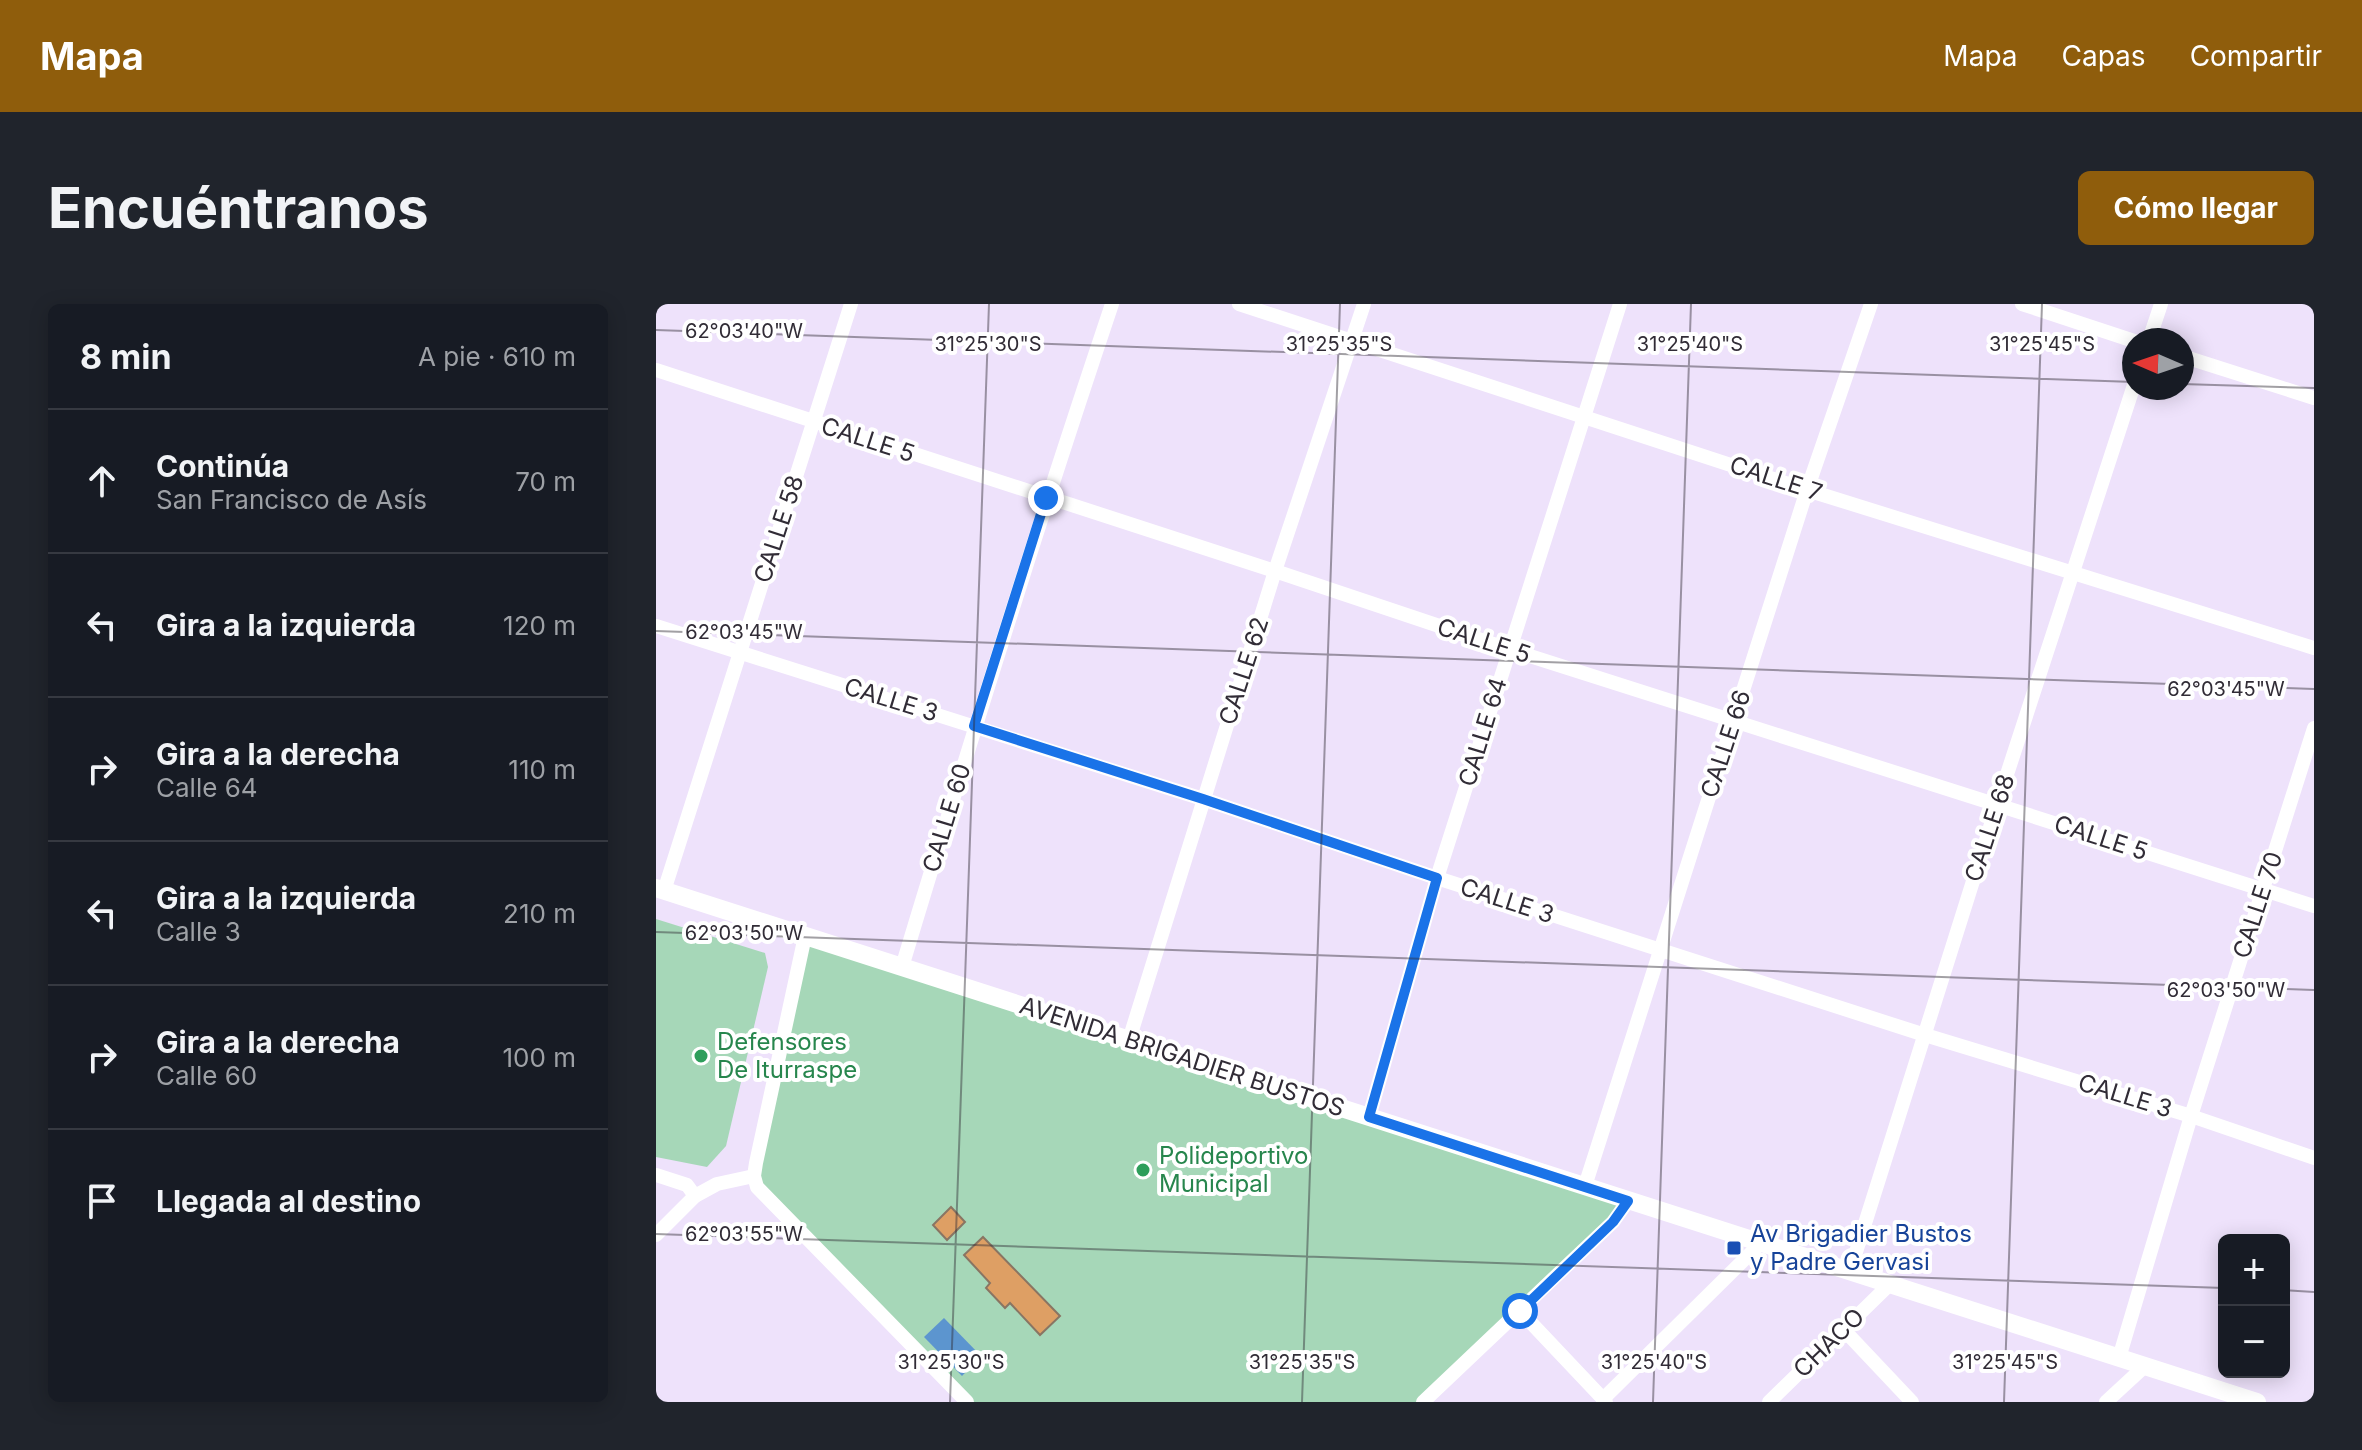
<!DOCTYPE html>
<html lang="es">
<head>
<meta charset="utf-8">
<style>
  :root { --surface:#171b24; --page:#20242c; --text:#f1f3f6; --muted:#9ea1a6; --line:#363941; --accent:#8f5d0c }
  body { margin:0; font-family:Inter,sans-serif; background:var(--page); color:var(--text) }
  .controls { position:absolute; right:24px; bottom:24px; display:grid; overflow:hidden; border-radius:12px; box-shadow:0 4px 20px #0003 }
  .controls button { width:72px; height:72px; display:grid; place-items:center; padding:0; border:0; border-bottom:2px solid var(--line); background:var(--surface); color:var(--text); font:40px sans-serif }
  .compass { position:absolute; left:1466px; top:24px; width:72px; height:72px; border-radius:50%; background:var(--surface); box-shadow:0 4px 20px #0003; rotate:272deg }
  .stop { position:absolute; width:24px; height:24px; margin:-18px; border:6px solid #1a73e8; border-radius:50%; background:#fff }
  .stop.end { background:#1a73e8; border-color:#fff; box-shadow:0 2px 8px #0008 }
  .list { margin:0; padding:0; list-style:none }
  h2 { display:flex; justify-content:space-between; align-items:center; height:104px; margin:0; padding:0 32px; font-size:34px }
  h2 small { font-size:26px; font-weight:400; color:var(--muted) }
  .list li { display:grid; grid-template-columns:52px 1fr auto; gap:24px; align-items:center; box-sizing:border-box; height:144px; padding:0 32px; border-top:2px solid var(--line) }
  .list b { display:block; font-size:30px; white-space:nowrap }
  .list p { margin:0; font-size:26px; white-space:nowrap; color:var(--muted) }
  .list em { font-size:26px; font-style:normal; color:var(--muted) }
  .icon { flex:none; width:44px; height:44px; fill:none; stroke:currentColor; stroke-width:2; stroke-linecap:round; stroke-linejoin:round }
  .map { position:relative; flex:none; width:1658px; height:1098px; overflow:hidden; border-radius:12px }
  header { display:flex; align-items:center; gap:48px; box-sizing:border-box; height:112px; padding:0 40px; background:var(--accent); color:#fff }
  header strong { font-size:38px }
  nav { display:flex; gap:44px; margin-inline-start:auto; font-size:28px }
  .intro { display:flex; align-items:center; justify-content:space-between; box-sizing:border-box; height:192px; padding:0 48px }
  h1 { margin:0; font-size:56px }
  .button { padding:20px 36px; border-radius:12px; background:var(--accent); color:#fff; font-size:28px; font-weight:700 }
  main { display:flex; gap:48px; padding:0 48px }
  aside { flex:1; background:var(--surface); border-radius:12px; box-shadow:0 4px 20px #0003 }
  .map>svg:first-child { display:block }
</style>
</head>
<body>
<header>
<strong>Mapa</strong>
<nav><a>Mapa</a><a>Capas</a><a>Compartir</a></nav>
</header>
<div class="intro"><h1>Encuéntranos</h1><a class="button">Cómo llegar</a></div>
<main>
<aside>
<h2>8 min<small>A pie · 610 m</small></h2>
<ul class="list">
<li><svg class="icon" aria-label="ahead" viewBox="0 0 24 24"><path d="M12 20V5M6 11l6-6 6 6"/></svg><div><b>Continúa</b><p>San Francisco de Asís</p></div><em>70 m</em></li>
<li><svg class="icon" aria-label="left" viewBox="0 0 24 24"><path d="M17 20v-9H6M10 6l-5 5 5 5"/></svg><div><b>Gira a la izquierda</b></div><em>120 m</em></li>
<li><svg class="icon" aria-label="right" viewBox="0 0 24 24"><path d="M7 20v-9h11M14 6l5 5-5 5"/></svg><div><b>Gira a la derecha</b><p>Calle 64</p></div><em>110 m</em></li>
<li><svg class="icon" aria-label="left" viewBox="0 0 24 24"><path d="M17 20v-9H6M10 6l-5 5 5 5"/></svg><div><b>Gira a la izquierda</b><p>Calle 3</p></div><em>210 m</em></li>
<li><svg class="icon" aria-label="right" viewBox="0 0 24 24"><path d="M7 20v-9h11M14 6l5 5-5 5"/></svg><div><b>Gira a la derecha</b><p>Calle 60</p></div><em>100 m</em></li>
<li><svg class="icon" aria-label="arrive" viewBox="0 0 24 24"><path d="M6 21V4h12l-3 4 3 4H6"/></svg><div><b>Llegada al destino</b></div></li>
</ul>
</aside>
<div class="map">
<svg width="1658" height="1098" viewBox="0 0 1658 1098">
  <rect width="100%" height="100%" fill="#eee2fb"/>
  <g fill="#a6d7b8">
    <polygon points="0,615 109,649 112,663 70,842 51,863 0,853"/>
    <polygon points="149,632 972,897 763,1098 311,1098 101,883"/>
  </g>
  <polygon fill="#5c95cf" points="288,1014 325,1052 306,1072 268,1033"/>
  <g fill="#de9f64" stroke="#897563" stroke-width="2">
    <polygon points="295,903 309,918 291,936 277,921"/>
    <polygon points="327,933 404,1012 384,1031 354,999 349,1004 330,984 334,979 308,951"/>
  </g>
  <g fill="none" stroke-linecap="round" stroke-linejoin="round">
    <g stroke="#fff" stroke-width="14">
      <polyline points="583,0 1151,186 1658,344"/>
      <polyline points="1366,0 1478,37"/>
      <polyline points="1493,36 1505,0"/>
      <polyline points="1526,52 1658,94"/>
      <polyline points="0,66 619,267 852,345 1658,602"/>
      <polyline points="0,322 547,495 781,574 1269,731 1535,812 1658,854"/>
      <polyline points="8,587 195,0"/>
      <polyline points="149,632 100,859 98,872 101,883 311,1098"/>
      <path d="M246,663C313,441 382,220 456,0"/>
      <polyline points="473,736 619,267 708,0"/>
      <polyline points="713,813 781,574 964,0"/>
      <polyline points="0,871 31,881 39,892"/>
      <polyline points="929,882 1151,186 1215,0"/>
      <polyline points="0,931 39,892 61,880 98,872"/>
      <polyline points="1194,967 1341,501 1478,81"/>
      <polyline points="864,1007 950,1098"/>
      <polyline points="1187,1025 1256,1098"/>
      <polyline points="1463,1054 1535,812 1658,424"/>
      <polyline points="947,1095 1105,939"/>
      <polyline points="767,1098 957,918 972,897"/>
      <polyline points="1113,1098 1234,980"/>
      <polyline points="1450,1098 1489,1062"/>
    </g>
    <polyline stroke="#fff" stroke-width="18" points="0,584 1601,1098"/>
  </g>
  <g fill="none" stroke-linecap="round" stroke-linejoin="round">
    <polyline stroke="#1a73e8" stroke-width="10" points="390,194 318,422 547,495 781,574 713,813 972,897 957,918 864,1007"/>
  </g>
  <path fill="none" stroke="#312c36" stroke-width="2" stroke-opacity="0.45" d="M0,26L1478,78M1526,80L1658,84M0,327L1658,385M0,628L1658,686M0,930L1568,984M1628,986L1658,988M294,1098L333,0M646,1098L684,0M997,1098L1035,0M1348,1098L1386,0"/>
  <g fill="#2e9e5b" stroke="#fff" stroke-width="3">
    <circle cx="45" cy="752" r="8"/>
    <circle cx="487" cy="866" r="8"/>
  </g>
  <rect fill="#1a4fb4" stroke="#fff" stroke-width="3" x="1070" y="936" width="16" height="16" rx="4"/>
  <g text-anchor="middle" stroke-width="8" stroke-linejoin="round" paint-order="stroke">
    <g font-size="24" fill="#312c36" stroke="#fff">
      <text transform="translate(212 136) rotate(18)" y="8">CALLE 5</text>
      <text transform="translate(1120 175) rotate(18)" y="8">CALLE 7</text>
      <text transform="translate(123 225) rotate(-72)" y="8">CALLE 58</text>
      <text transform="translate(828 337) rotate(18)" y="8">CALLE 5</text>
      <text transform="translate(588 367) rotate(-72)" y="8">CALLE 62</text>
      <text transform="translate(235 396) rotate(17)" y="8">CALLE 3</text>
      <text transform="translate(827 428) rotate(-73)" y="8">CALLE 64</text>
      <text transform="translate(1070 440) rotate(-72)" y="8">CALLE 66</text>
      <text transform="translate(291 514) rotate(-73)" y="8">CALLE 60</text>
      <text transform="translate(1334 524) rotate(-72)" y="8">CALLE 68</text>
      <text transform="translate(1445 534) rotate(18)" y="8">CALLE 5</text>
      <text transform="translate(851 597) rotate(18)" y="8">CALLE 3</text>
      <text transform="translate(1602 601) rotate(-72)" y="8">CALLE 70</text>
      <text transform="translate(526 753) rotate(18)" y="8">AVENIDA BRIGADIER BUSTOS</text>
      <text transform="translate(1469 792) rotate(17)" y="8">CALLE 3</text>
      <text transform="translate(1173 1039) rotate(-44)" y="8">CHACO</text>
    </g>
    <g font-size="24" fill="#27864d" stroke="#fff" text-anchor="start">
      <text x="61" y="746">Defensores<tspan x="61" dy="28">De Iturraspe</tspan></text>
      <text x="503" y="860">Polideportivo<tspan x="503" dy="28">Municipal</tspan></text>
    </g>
    <g font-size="24" fill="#164399" stroke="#fff" text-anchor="start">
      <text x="1094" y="938">Av Brigadier Bustos<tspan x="1094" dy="28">y Padre Gervasi</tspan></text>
    </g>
  </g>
  <g font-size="20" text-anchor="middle" fill="#312c36" stroke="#fff" stroke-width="8" stroke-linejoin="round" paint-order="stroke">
    <text x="88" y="34">62°03'40"W</text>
    <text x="332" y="47">31°25'30"S</text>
    <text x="683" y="47">31°25'35"S</text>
    <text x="1034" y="47">31°25'40"S</text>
    <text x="1386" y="47">31°25'45"S</text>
    <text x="88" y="335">62°03'45"W</text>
    <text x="1570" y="392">62°03'45"W</text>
    <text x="88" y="636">62°03'50"W</text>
    <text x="1570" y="693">62°03'50"W</text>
    <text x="88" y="937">62°03'55"W</text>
    <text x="295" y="1065">31°25'30"S</text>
    <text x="646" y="1065">31°25'35"S</text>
    <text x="998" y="1065">31°25'40"S</text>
    <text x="1349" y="1065">31°25'45"S</text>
  </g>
</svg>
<div class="controls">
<button>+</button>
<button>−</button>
</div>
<svg class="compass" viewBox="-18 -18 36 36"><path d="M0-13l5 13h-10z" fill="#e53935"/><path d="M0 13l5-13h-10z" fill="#9ea1a6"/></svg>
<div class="stop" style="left:864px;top:1007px"></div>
<div class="stop end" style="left:390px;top:194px"></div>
</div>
</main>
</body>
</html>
